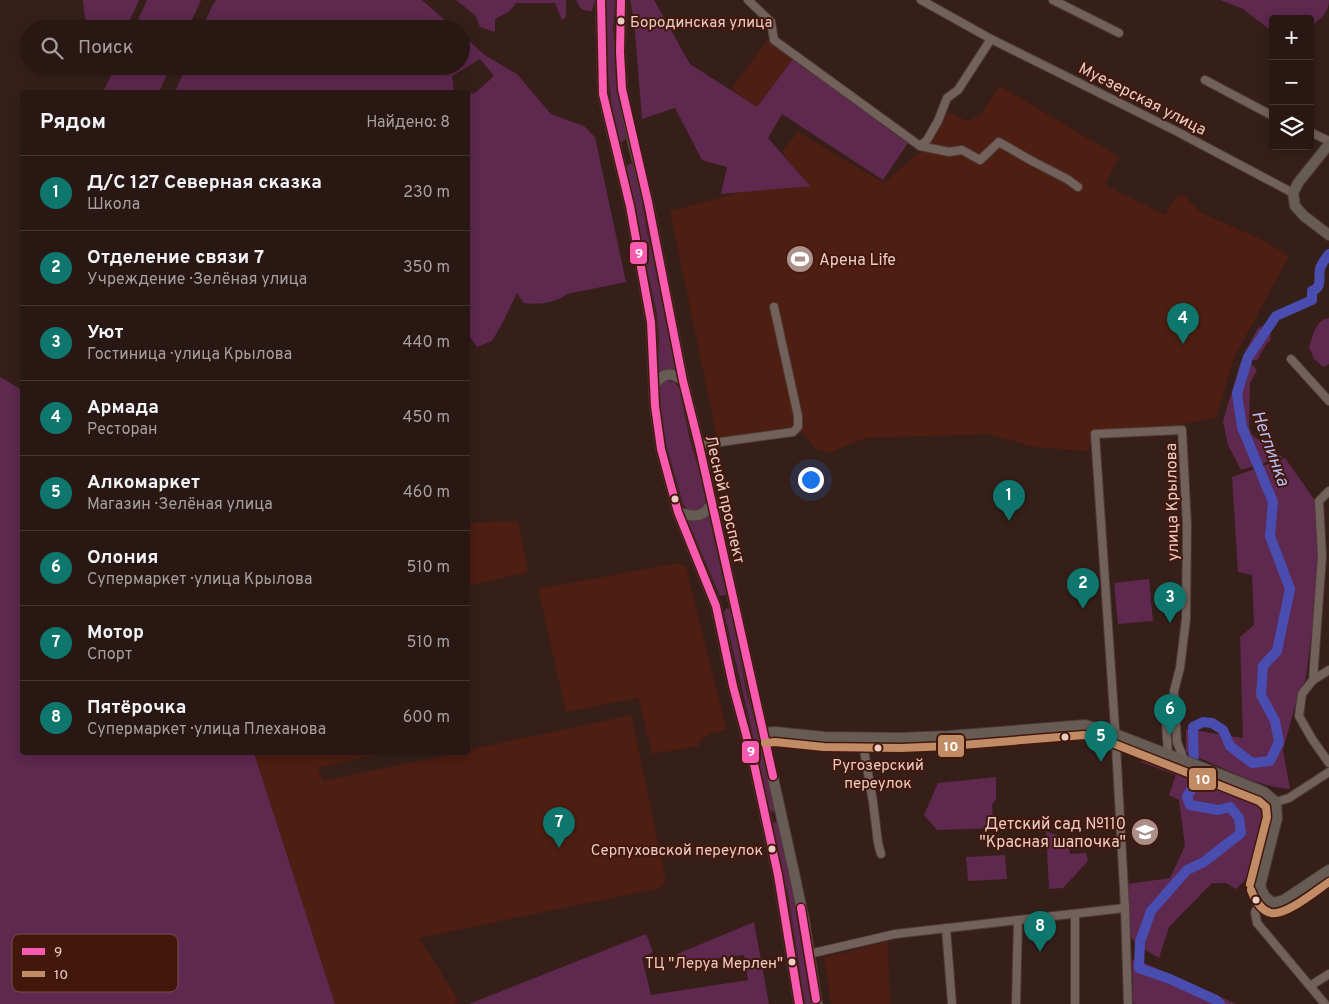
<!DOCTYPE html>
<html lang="ru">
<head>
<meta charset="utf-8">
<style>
  :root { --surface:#281713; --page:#342421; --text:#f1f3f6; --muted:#a59fa0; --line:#443633; --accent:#0f766e }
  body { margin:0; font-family:Overpass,sans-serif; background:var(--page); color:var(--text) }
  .controls { position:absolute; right:15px; top:15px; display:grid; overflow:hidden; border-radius:5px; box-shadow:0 2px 12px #0003 }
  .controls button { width:45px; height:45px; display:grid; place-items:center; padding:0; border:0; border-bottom:1px solid var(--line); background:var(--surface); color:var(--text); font:25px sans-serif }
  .you { position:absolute; left:810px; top:479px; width:18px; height:18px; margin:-12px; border:4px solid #fff; border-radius:50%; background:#1a73e8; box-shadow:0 0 0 8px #1a73e833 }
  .badge { display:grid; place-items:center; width:32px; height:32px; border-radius:50%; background:var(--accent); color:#fff; font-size:16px; font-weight:700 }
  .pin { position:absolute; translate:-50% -41px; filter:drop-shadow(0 1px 2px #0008) }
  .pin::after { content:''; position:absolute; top:26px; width:18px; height:15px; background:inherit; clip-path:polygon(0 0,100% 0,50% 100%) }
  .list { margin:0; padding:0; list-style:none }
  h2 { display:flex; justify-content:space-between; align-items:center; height:65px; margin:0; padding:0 20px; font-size:21px }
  h2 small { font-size:16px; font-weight:400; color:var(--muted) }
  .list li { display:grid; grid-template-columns:32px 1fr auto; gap:15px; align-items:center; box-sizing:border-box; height:75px; padding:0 20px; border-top:1px solid var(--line) }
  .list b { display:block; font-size:19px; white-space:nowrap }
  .list p { margin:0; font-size:16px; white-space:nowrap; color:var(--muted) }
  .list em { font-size:16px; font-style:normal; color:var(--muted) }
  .icon { flex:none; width:28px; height:28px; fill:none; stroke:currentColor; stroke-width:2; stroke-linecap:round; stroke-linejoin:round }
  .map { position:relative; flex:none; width:1329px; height:1004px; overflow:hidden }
  .search { position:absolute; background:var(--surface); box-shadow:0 2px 12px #0003; left:20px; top:20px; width:450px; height:55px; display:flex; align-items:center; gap:12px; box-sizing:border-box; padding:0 18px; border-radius:28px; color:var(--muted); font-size:19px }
  .panel { position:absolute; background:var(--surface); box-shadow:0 2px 12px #0003; left:20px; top:90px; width:450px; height:665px; border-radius:5px }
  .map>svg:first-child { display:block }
</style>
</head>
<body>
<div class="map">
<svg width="1329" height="1004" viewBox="0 0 1329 1004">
  <rect width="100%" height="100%" fill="#361f19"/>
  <g fill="#4d1e11">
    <polygon points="769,38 793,59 757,107 731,89"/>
    <polygon points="1000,86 1119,157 1105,185 1165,215 1175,198 1184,195 1201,213 1263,240 1289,256 1235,356 1216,417 1176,426 1092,430 1089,451 1033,447 989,434 865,438 829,453 816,449 796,426 717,438 670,211 746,191 803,182 782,151 798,132 884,183 931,142 949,112 967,121 981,115"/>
    <polygon points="518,521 528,572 468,586 468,523"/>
    <polygon points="672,564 679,564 686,567 727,730 710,734 700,739 699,746 652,754 638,698 566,712 538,589"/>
    <polygon points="631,715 666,880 660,888 419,938 459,1001 454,1004 335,1004 254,753 385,753 318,768 323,781 457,753 468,752 468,750"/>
    <polygon points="888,941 890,1004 831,1004 824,958"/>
  </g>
  <g fill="#5e284f">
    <polygon points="83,0 139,0 130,20 123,29 104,29 85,19"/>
    <polygon points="147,0 201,0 188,29 134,29"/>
    <polygon points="217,0 422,0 455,29 202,29 213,4"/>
    <polygon points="456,0 566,0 566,17 562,20 555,3 516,3 510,11 495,19 495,32 480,27 476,16"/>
    <path d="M576,0H595L592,11C582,11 580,9 576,0Z"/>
    <path d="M607,0H615L613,28L616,83L626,139L622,142L618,139C608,91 605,49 607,0Z"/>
    <polygon points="630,0 654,0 690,64 757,107 793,59 908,143 883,180 782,114 768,138 810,186 721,194 727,167 702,160 675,108 642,119 634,20"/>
    <path d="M1220,0H1329C1329,14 1320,19 1310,27V19H1273V32L1243,9Z"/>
    <path d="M461,34L486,56L517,74L551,114L584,126L595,137L626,282L567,294C555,303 539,305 524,303L517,293L503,322L492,341L477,347L468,334V94L475,93L494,76L480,59L452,76L454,92H175L186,66H461Z"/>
    <polygon points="116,66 171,66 159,92 103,92"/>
    <polygon points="632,163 642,200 646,227 677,370 665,370 658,373 659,338 657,314 625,168 629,164"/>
    <path d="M1329,318V364L1323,367L1314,359L1309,347C1313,336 1315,320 1329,318Z"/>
    <polygon points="1262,326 1270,332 1271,339 1267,343 1257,360 1253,360 1245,352 1258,328"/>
    <polygon points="1241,361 1251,363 1257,370 1250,383 1249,426 1252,435 1283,457 1241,470 1228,445 1223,421"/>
    <polygon points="0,377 22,390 22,752 254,753 335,1004 0,1004"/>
    <path d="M666,381L674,382L679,388L689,436L706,496C706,505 700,515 689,510C686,509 685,506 683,504L666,444L657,393L659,387Z"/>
    <path d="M1285,458L1316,502L1319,571L1306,678L1295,706L1283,750L1290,789C1257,787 1217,765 1186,752V729L1243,738L1240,637L1254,625L1252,575L1238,572L1232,477Z"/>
    <polygon points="709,516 726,595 720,596 687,519 696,522"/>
    <polygon points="1149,579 1153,621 1118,624 1114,583"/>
    <polygon points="726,608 731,610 746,690 763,752 775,808 773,813 768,808 757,753 724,612"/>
    <polygon points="1145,750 1187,769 1261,797 1270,805 1267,836 1258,868 1236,889 1226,883 1212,883 1169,927 1159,958 1141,947 1130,937 1128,884 1170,878 1185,846 1179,800 1169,795 1176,775 1141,762"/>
    <polygon points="996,777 996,799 992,805 994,828 937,830 924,815 938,783"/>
    <polygon points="770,821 774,823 777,821 800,927 811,1004 805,1004 788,894"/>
    <polygon points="1046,831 1068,840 1070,854 1086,853 1088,861 1063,888 1049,889"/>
    <polygon points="1005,855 1007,879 968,881 966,857"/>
    <polygon points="754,922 769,1004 469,1004 646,934 653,952 642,958 651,995 748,980 744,955 679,964 677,954"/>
    <polygon points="1136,959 1236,1004 1135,1004 1133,1002 1132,961"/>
  </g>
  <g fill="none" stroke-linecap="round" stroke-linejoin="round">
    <path stroke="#4a4db0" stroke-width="10" d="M1220,1004L1216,1000L1170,979L1139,968L1140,942L1151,911L1187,870L1204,862L1241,833L1239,818L1230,807L1218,810L1190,805L1187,797L1193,786L1194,775L1193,727L1203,722L1212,723L1223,730L1230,746L1252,763L1270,761L1279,742L1275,721L1261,695L1263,666L1277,651L1290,589L1270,536L1273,502L1242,427L1237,394L1248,357L1276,316L1312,300V291C1323,287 1318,278 1320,269C1321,264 1326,258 1329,254"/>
    <defs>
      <g id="minor">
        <polyline points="748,0 771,22 774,40 920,146 949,152 962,150 980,160 999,142 1032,161 1067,179 1078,187"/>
        <polyline points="921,0 991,39 1176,131 1293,193"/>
        <polyline points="1053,0 1119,33"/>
        <polyline points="1205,80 1273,116"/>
        <polyline points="1310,132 1329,141"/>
        <polyline points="920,146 927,140 938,121 947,98 958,90 991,39"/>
        <polyline points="1291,359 1329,401"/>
        <polyline points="699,445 793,432 798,427 798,416 774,307"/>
        <polyline points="1329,491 1319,501 1322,556 1313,680 1302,694 1299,716 1312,739 1329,763"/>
        <polyline points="1313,680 1329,670"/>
        <polyline points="862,738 873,802 878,843 881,854"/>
        <polyline points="1168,754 1166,722 1175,714"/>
        <polyline points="1276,802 1289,798 1329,772"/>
        <polyline points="1264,897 1255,912 1257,923 1325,1004"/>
        <polyline points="946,928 952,1004"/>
        <polyline points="809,954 895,934 1125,908"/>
        <polyline points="1310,986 1329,974"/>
        <polyline points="1016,1004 1018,920"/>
        <polyline points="1075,1004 1075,914"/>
        <polyline points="1128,1004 1125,908 1115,728 1095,434 1182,430 1187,525 1186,619 1180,668 1174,691 1177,742 1184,760"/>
      </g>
      <g id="major">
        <polyline points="601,0 603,94 630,206 651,322 655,406 661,449 678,512 716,606 733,686 754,764 778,875 799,1004"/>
        <polyline points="621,0 620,52 622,89 633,142 648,202 683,381 699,445 793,868 804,920 817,1004"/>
        <polyline points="1329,144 1298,183 1293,193 1295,206 1304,216 1329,235"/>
        <path d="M654,385C663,373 671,371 683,381"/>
        <path d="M678,512C693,517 703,519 712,503"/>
        <path d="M764,733L775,732L824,737L900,738L949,736L1085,725L1115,734L1219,774L1264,792L1276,802L1277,818L1260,886C1263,894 1265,898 1273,903L1284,900L1329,870"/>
      </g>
    </defs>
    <use href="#minor" stroke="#4e3a36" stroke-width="10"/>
    <use href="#major" stroke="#4e3a36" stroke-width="12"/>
    <use href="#minor" stroke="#72605a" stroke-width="8"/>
    <use href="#major" stroke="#675b55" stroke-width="10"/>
    <defs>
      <g id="bus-1">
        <polyline points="601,0 603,94 630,206 651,322 655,406 661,449 678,512 716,606 733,686 754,764 778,875 799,1004"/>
        <polyline points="621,0 620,52 622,89 648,202 683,381 699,445 773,776"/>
        <polyline points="801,908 816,999"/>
      </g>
      <g id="bus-2">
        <polyline points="765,743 775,742 824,747 900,748 950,746 1084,735 1112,743 1259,801 1266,807 1267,817 1250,884"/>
        <path d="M1251,890C1254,898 1260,910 1271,913C1286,916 1317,890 1329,882"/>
      </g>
    </defs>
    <use href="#bus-1" stroke="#43180c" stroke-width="11"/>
    <use href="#bus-2" stroke="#43180c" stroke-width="11"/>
    <use href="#bus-1" stroke="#f75aaf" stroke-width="8"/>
    <use href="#bus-2" stroke="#c18c65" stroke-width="8"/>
  </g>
  <defs>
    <symbol id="stadium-disc" viewBox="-11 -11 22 22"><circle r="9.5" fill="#ab8f88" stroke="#43180c"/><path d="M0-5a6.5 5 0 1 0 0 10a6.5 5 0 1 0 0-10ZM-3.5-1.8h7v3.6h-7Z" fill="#fff"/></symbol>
    <symbol id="school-disc" viewBox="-11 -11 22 22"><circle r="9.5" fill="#ab8f88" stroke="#43180c"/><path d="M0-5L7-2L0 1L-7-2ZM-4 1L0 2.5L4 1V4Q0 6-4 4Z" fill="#fff"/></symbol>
  </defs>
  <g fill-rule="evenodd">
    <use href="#stadium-disc" x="784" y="243" width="32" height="32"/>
    <use href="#school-disc" x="1129" y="816" width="32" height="32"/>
  </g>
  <g fill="#eaccc4" stroke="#43180c" stroke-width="2">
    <circle cx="621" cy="21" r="4.5"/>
    <circle cx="675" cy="499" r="4.5"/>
    <circle cx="1065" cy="737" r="4.5"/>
    <circle cx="878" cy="748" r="4.5"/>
    <circle cx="772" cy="849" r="4.5"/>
    <circle cx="1256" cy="900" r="4.5"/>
    <circle cx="792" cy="962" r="4.5"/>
  </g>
  <g text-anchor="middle" stroke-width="4" stroke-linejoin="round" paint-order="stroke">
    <g font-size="15" fill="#eaccc4" stroke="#43180c" text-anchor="end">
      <text x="630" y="27" text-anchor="start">Бородинская улица</text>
      <text x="878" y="770" text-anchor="middle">Ругозерский<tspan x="878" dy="18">переулок</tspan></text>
      <text x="763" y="855">Серпуховской переулок</text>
      <text x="783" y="968">ТЦ "Леруа Мерлен"</text>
    </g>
    <g font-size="16" fill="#eaccc4" stroke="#43180c">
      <text transform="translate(1143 98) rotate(27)" y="6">Муезерская улица</text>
      <text transform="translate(726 499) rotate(77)" y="6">Лесной проспект</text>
      <text transform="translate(1171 502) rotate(-91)" y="6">улица Крылова</text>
    </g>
    <g font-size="16" fill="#eaccc4" stroke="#43180c" text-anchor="start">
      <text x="819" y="265">Арена Life</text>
      <text x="1126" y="829" text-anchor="end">Детский сад №110<tspan x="1126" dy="18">"Красная шапочка"</tspan></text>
    </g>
    <g font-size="18" font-style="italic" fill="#b2bdf4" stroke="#43180c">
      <text transform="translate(1271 448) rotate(70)" y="6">Неглинка</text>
    </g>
  </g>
  <rect x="12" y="934" width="166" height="58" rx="8" fill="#43180c" stroke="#754e43" stroke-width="1"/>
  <rect x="22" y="948" width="23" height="7" fill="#f75aaf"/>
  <rect x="22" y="971" width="23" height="6" fill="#c18c65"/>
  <g font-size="14" fill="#eaccc4">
    <text x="54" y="956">9</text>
    <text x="54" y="979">10</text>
  </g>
  <g stroke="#43180c" stroke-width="2">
    <rect x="629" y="241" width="19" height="24" rx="5" fill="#f75aaf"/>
    <rect x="937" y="734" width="28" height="24" rx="5" fill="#c18c65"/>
    <rect x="741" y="740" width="19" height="24" rx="5" fill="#f75aaf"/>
    <rect x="1188" y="767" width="29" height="24" rx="5" fill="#c18c65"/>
  </g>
  <g font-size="14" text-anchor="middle" font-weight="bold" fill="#fff">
    <text x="639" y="258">9</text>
    <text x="951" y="751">10</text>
    <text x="751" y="756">9</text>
    <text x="1203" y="784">10</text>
  </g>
</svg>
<div class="controls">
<button>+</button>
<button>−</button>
<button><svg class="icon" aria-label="layers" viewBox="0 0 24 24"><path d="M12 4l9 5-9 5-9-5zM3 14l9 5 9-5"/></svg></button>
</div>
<div class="you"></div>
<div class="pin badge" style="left:1009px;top:521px">1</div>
<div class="pin badge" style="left:1083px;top:609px">2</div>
<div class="pin badge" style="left:1170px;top:623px">3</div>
<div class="pin badge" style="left:1183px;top:344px">4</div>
<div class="pin badge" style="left:1101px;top:762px">5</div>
<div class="pin badge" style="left:1170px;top:735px">6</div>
<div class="pin badge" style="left:559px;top:848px">7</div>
<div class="pin badge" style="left:1040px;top:952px">8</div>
<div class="search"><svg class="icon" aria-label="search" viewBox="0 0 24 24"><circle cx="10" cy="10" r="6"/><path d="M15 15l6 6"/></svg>Поиск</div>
<section class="panel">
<h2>Рядом<small>Найдено: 8</small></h2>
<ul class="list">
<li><span class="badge">1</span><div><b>Д/С 127 Северная сказка</b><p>Школа</p></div><em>230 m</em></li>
<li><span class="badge">2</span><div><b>Отделение связи 7</b><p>Учреждение · Зелёная улица</p></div><em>350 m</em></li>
<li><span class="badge">3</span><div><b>Уют</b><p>Гостиница · улица Крылова</p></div><em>440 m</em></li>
<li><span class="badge">4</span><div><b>Армада</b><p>Ресторан</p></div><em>450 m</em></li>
<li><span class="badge">5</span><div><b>Алкомаркет</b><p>Магазин · Зелёная улица</p></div><em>460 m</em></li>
<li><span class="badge">6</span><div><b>Олония</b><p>Супермаркет · улица Крылова</p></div><em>510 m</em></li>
<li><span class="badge">7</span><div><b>Мотор</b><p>Спорт</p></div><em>510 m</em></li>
<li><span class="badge">8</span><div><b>Пятёрочка</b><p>Супермаркет · улица Плеханова</p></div><em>600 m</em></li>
</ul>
</section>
</div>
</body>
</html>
